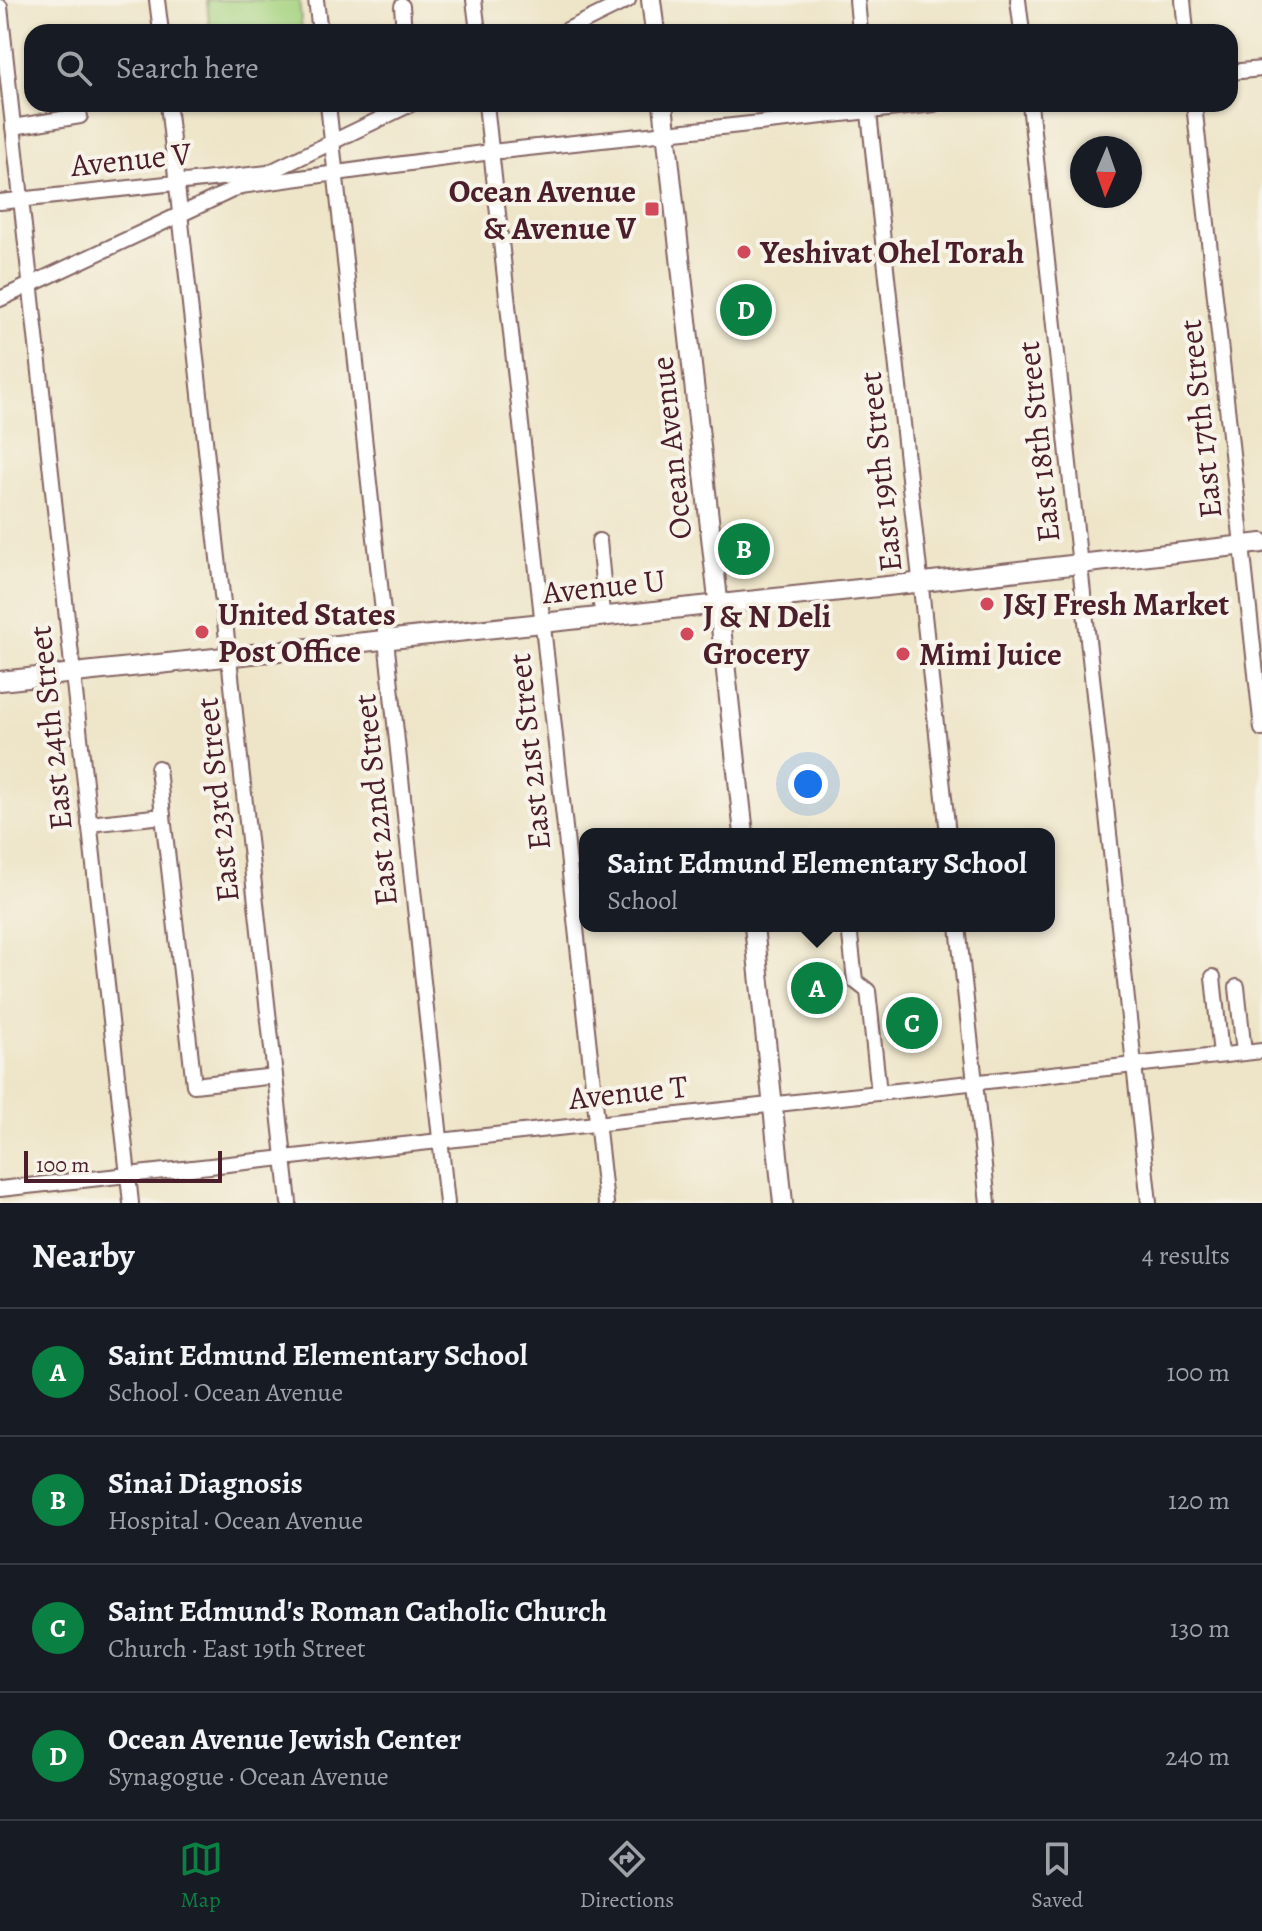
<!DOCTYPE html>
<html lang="en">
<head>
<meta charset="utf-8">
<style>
  :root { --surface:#171b24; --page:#20242c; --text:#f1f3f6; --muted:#9ea1a6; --line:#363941; --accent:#0b8043 }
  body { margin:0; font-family:Alegreya,serif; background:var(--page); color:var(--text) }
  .compass { position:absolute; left:1070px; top:136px; width:72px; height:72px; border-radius:50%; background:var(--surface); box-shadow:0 2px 6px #0004; rotate:182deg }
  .scale { position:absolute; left:24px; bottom:20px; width:198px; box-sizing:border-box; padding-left:8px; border:4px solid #4a1f2b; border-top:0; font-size:22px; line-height:28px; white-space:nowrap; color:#4a1f2b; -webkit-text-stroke:6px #f7f3e8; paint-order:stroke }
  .you { position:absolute; left:808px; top:784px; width:28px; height:28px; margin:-20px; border:6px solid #fff; border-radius:50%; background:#1a73e8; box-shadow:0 0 0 12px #1a73e833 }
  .badge { display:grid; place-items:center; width:52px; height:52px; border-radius:50%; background:var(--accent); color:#fff; font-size:26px; font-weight:700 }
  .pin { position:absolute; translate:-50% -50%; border:4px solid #fff; box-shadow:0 2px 8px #0006 }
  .popup { position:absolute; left:579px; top:828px; width:476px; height:104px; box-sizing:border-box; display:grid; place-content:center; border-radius:16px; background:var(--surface); filter:drop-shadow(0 2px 6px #0005); font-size:26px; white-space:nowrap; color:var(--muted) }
  .popup b { font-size:30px; color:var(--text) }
  .popup::after { content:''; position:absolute; left:50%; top:100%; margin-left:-16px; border:16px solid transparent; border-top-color:var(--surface) }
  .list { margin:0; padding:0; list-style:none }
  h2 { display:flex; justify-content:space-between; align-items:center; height:104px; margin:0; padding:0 32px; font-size:34px }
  h2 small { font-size:26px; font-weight:400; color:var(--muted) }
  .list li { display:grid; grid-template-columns:52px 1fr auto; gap:24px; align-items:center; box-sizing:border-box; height:128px; padding:0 32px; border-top:2px solid var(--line) }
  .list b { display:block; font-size:30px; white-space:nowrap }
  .list p { margin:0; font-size:26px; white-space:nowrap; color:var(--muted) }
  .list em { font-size:26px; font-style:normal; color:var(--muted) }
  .icon { flex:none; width:44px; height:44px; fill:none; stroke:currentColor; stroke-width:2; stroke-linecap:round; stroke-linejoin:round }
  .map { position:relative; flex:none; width:1262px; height:1203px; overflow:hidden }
  .search { position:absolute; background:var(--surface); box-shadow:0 2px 6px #0004; left:24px; right:24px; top:24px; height:88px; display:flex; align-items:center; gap:20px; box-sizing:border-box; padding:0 28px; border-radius:24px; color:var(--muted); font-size:30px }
  .sheet { height:616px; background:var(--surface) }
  nav { display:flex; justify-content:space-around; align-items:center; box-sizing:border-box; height:112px; border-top:2px solid var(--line); background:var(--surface); font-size:22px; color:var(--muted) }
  nav a { display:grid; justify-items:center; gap:4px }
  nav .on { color:var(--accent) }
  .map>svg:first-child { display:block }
</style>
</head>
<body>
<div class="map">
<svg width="1262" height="1203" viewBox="0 0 1262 1203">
  <rect width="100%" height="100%" fill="#f7f3e8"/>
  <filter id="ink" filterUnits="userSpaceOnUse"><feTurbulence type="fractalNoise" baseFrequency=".0125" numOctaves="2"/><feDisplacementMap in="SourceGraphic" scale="16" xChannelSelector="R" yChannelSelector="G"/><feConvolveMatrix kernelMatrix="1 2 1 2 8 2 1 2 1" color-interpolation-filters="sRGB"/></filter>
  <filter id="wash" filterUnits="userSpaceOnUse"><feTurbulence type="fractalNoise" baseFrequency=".006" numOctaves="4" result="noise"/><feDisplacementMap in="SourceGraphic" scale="32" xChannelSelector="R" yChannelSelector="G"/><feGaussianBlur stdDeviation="1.8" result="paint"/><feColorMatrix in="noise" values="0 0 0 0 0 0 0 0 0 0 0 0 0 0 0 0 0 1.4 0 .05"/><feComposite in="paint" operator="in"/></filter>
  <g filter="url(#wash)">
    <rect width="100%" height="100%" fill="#eee5c8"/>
    <polygon fill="#a6d380" stroke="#787956" stroke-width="2" points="207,0 299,0 302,32 210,32"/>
  </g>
  <g filter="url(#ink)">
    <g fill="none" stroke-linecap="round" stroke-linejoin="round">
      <defs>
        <g id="minor">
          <polyline points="157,0 161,32"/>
          <polyline points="316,0 320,32"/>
          <polyline points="474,0 478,32"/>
          <polyline points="857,0 860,32"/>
          <polyline points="1018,0 1022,32"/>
          <polyline points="1183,0 1186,32"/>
          <polyline points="402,6 404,32"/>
          <polyline points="0,7 131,1203"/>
          <polyline points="563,32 628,0"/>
          <polyline points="1230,72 1262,69"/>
          <polyline points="168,104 289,1203"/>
          <polyline points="328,104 447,1203"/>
          <polyline points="486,104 606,1203"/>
          <polyline points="868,104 948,834"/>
          <polyline points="1030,104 1149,1203"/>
          <polyline points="1194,104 1262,729"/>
          <polyline points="13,127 80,116"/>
          <polyline points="0,202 268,173 411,104"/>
          <polyline points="0,299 241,186 491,152 934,104"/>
          <polyline points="599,541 603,582 599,592 603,616"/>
          <polyline points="158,768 163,816"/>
          <polyline points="89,824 163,816 194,1085 275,1076"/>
          <polyline points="849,926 855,981 868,991 879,1093"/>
          <polyline points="958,926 988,1203"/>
          <polyline points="1213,977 1221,1055"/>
          <polyline points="1237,987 1244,1053"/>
          <polyline points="0,1189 1262,1051"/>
        </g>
        <g id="major">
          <polyline points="651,0 655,32"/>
          <polyline points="663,104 744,834"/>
          <polyline points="0,681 906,584 1262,543"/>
          <polyline points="754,926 783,1203"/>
        </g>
      </defs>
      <use href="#minor" stroke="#836462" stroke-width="18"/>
      <use href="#major" stroke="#836462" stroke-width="22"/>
      <use href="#minor" stroke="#fff" stroke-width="14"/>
      <use href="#major" stroke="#fff" stroke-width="18"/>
    </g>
  </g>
  <g fill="#d1495b" stroke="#f7f3e8" stroke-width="3">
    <rect x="644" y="201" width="16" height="16" rx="4"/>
    <circle cx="744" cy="252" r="8"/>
    <circle cx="987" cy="604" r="8"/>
    <circle cx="202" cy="632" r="8"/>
    <circle cx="687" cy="634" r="8"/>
    <circle cx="903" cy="654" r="8"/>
  </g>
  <g text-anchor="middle" stroke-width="8" stroke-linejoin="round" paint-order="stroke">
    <g font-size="32" fill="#4a1f2b" stroke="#f7f3e8">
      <text transform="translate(131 159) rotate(-6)" y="11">Avenue V</text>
      <text transform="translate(1200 419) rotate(-96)" y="11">East 17th Street</text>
      <text transform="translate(1038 442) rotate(-96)" y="11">East 18th Street</text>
      <text transform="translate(671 448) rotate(-96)" y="11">Ocean Avenue</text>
      <text transform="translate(880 472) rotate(-96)" y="11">East 19th Street</text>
      <text transform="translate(604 586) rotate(-6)" y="11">Avenue U</text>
      <text transform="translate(50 728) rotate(-96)" y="11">East 24th Street</text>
      <text transform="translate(529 752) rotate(-96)" y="11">East 21st Street</text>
      <text transform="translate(217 800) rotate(-96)" y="11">East 23rd Street</text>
      <text transform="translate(375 800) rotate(-96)" y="11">East 22nd Street</text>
      <text transform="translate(628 1092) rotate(-6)" y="11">Avenue T</text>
    </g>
    <g font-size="32" font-weight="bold" fill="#4a1f2b" stroke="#f7f3e8" text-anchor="start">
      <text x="636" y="202" text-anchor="end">Ocean Avenue<tspan x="636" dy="37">&amp; Avenue V</tspan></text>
      <text x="760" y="263">Yeshivat Ohel Torah</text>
      <text x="1003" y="615">J&amp;J Fresh Market</text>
      <text x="218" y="625">United States<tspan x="218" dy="37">Post Office</tspan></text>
      <text x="703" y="627">J &amp; N Deli<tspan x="703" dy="37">Grocery</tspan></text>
      <text x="919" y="665">Mimi Juice</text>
    </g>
  </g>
</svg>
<svg class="compass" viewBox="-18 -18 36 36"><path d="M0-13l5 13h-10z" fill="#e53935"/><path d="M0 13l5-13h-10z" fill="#9ea1a6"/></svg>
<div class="scale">100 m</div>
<div class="you"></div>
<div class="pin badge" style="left:817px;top:988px">A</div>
<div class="popup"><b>Saint Edmund Elementary School</b>School</div>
<div class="pin badge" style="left:744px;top:549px">B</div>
<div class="pin badge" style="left:912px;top:1023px">C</div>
<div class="pin badge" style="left:746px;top:310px">D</div>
<div class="search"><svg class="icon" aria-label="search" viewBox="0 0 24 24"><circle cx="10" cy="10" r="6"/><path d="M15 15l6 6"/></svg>Search here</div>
</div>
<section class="sheet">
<h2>Nearby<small>4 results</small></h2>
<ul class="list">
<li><span class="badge">A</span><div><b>Saint Edmund Elementary School</b><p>School · Ocean Avenue</p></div><em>100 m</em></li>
<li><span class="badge">B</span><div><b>Sinai Diagnosis</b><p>Hospital · Ocean Avenue</p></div><em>120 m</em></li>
<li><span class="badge">C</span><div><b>Saint Edmund's Roman Catholic Church</b><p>Church · East 19th Street</p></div><em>130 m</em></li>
<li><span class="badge">D</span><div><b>Ocean Avenue Jewish Center</b><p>Synagogue · Ocean Avenue</p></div><em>240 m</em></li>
</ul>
</section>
<nav>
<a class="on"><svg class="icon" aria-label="map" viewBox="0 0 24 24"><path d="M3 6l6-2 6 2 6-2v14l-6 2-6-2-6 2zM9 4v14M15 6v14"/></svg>Map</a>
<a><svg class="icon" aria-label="directions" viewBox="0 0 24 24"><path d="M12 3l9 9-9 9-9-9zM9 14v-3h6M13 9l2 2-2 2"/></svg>Directions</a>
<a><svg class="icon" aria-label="saved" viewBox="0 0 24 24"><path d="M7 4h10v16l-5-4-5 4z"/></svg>Saved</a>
</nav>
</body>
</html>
